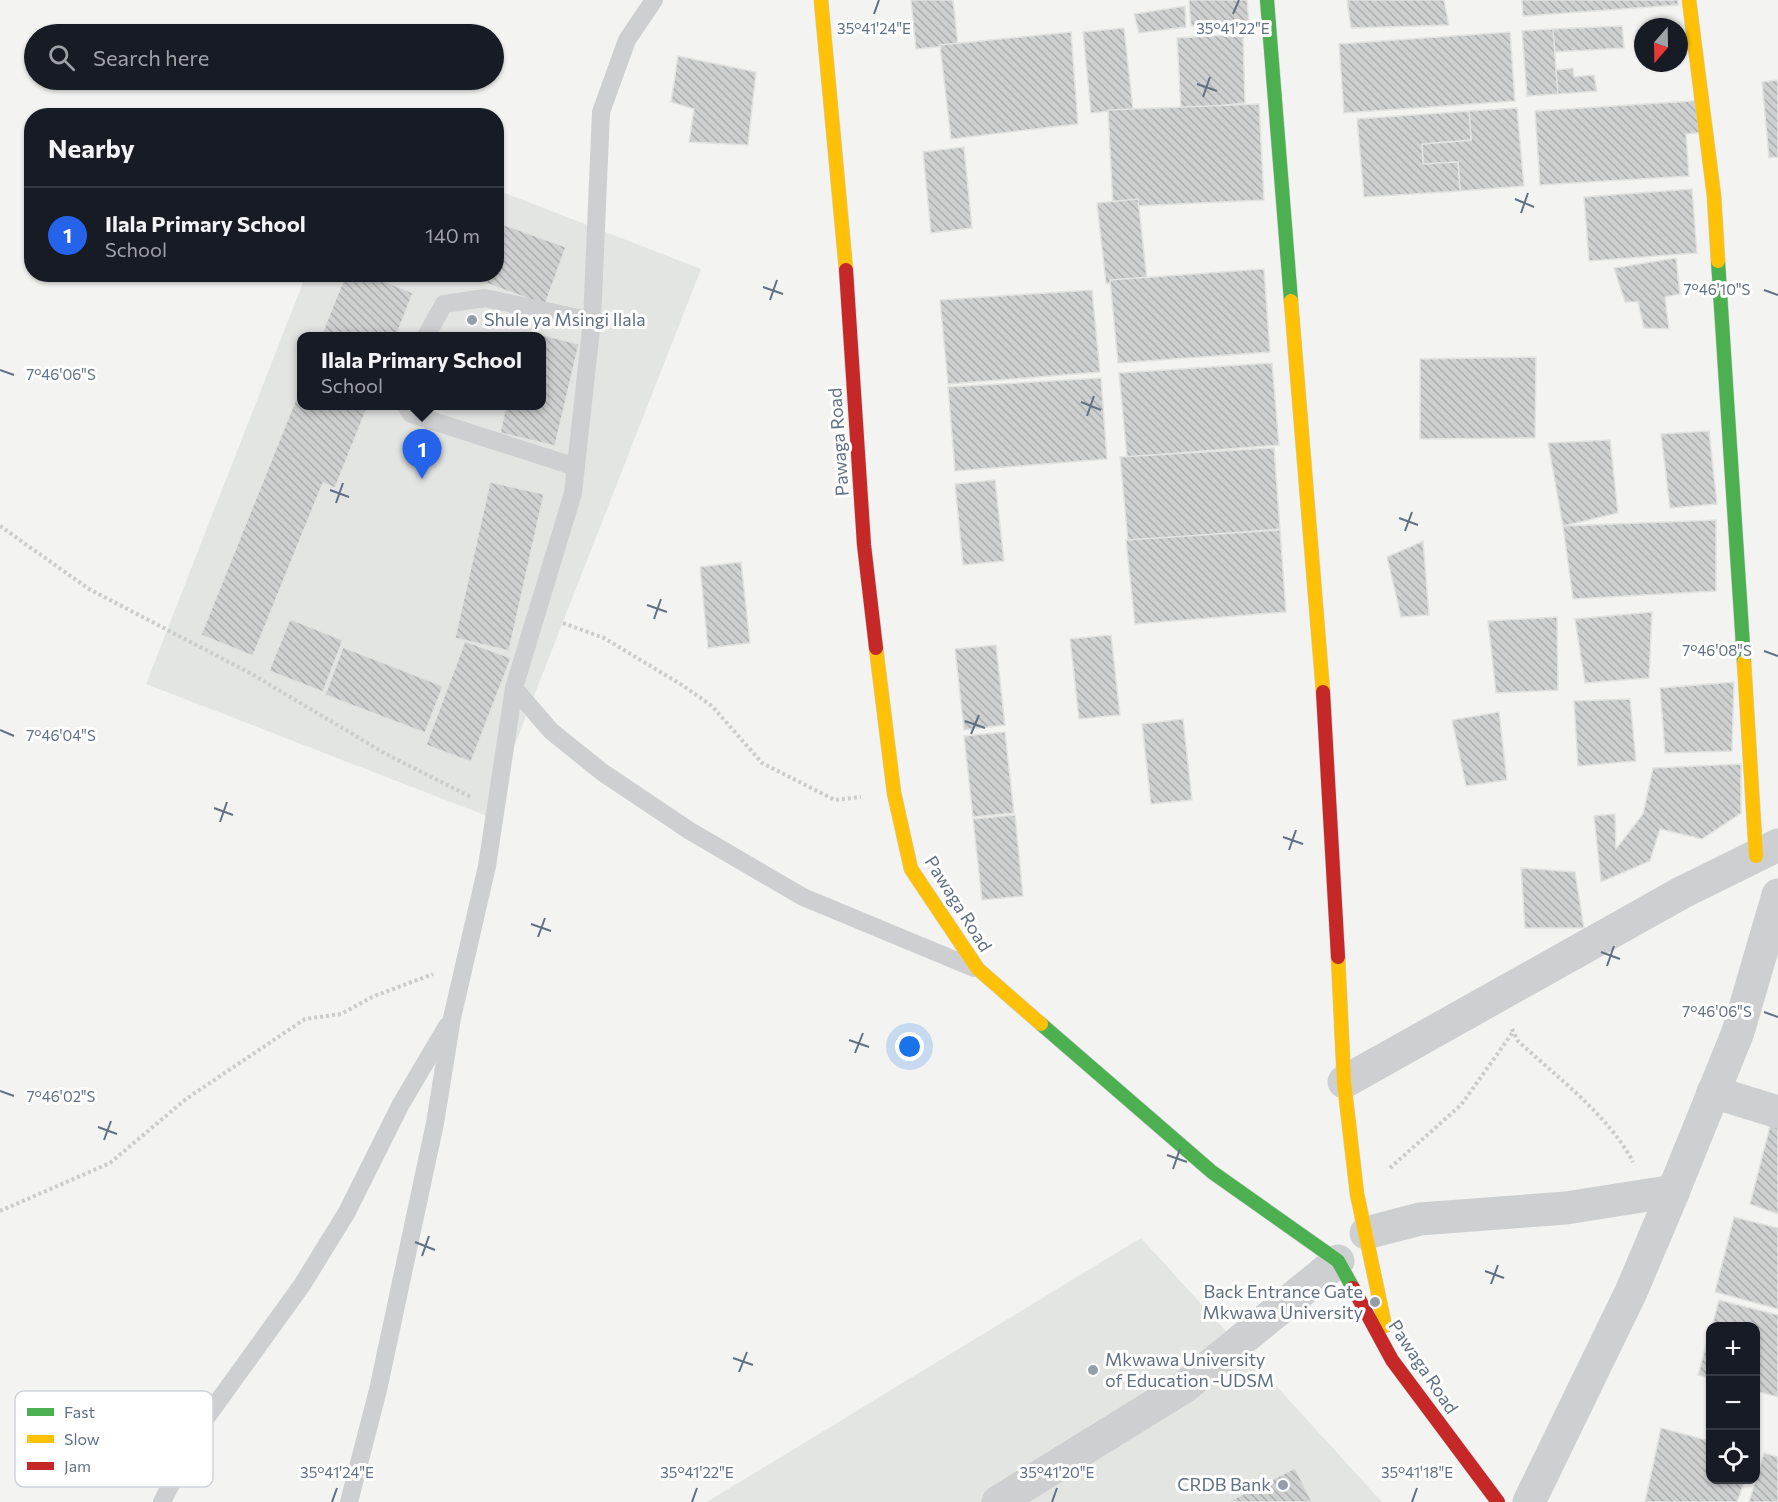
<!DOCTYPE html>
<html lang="en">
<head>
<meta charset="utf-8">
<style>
  :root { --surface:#171b24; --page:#20242c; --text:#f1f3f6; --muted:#9ea1a6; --line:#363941; --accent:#2563eb }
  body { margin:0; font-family:Commissioner,sans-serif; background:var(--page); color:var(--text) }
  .controls { position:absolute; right:18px; bottom:18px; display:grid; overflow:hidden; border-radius:12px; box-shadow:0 2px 4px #0004 }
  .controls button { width:54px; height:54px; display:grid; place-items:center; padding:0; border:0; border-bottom:2px solid var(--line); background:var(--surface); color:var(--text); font:30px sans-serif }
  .compass { position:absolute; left:1634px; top:18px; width:54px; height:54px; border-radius:50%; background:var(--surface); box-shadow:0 2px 4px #0004; rotate:200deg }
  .you { position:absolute; left:910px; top:1047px; width:21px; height:21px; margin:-15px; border:4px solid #fff; border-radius:50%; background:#1a73e8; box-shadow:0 0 0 9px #1a73e833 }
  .badge { display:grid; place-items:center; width:39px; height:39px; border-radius:50%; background:var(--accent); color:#fff; font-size:20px; font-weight:700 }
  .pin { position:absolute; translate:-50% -50px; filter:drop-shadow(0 2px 3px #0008) }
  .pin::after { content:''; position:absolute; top:32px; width:21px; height:18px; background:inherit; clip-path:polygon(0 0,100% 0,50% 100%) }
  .popup { position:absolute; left:297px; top:332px; width:249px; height:78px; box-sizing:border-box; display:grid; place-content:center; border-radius:12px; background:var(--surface); filter:drop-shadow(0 2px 4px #0005); font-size:20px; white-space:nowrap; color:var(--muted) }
  .popup b { font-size:22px; color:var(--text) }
  .popup::after { content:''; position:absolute; left:50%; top:100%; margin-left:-12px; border:12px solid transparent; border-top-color:var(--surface) }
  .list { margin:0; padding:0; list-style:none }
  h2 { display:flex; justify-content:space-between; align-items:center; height:78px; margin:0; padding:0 24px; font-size:26px }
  h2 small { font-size:20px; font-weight:400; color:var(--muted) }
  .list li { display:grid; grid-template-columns:39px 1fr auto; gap:18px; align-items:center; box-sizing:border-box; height:96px; padding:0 24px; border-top:2px solid var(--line) }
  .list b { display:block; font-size:22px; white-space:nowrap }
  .list p { margin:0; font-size:20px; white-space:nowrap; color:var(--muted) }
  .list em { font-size:20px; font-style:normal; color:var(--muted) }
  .icon { flex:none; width:33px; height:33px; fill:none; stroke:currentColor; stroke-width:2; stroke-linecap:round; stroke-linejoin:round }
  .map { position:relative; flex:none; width:1778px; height:1502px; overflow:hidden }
  .search { position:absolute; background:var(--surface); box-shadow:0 2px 4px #0004; left:24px; top:24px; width:480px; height:66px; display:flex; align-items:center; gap:15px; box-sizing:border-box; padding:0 21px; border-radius:33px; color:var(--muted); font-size:22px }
  .panel { position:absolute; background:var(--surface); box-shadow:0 2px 4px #0004; left:24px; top:108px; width:480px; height:174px; border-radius:24px }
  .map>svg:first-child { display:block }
</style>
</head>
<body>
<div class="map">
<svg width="1778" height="1502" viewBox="0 0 1778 1502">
  <defs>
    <pattern id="building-back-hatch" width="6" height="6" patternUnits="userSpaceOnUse" patternTransform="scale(1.5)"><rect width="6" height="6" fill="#ced0d0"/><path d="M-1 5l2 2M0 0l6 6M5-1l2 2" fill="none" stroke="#abadae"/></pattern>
  </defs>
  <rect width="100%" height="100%" fill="#f3f3f1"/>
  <g fill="#e3e5e3" fill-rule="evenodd">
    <path d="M497,190L701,269L487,816L146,684L306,275L496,274ZM302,336H542V406H302Z"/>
    <polygon points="1141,1238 1382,1502 707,1502"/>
  </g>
  <g fill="url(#building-back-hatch)" stroke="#e2e2e1" stroke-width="1.5">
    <polygon points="911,0 953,0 958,45 916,49"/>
    <polygon points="1189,0 1247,0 1249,24 1191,26"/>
    <polygon points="1347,0 1444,0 1449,25 1351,28"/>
    <polygon points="1522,0 1678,0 1678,5 1523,16"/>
    <polygon points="1185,6 1186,27 1139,33 1134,14"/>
    <polygon points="1622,26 1624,48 1554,52 1553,29"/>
    <polygon points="1124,28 1133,109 1091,113 1083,32"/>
    <polygon points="1553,29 1558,94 1527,96 1522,31"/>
    <polygon points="1071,32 1078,124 951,139 940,45"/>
    <polygon points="1510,32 1515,101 1344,113 1339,44"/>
    <polygon points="1243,34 1245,103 1181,110 1177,38"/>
    <polygon points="678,56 756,72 748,145 689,142 694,109 671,102"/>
    <polygon points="1573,68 1574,77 1594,75 1597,91 1558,94 1556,70"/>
    <polygon points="1778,80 1778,157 1769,158 1762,82"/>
    <polygon points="1708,100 1710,132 1686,134 1689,176 1540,185 1535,111"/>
    <polygon points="1259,104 1264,200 1113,207 1108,110"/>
    <polygon points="1517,108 1524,186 1460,191 1458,162 1423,164 1422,144 1471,140 1469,111"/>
    <polygon points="1469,111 1471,140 1422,144 1423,164 1458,162 1460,191 1364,197 1357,119"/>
    <polygon points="964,147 972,228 931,233 923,152"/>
    <polygon points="1692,189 1697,253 1589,261 1584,197"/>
    <polygon points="1138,199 1147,279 1106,284 1097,203"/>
    <polygon points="496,222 566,247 545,305 461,274 496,274"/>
    <polygon points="1676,258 1680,294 1665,297 1669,329 1644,328 1638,302 1625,302 1614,268"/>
    <polygon points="1264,269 1270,352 1118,363 1110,280"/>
    <polygon points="346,274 367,274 413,293 396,336 321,336"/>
    <polygon points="1092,290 1100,372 948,384 940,300"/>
    <polygon points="523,330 579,344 555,446 500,433 506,406 542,406 542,336 522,336"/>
    <polygon points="1536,357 1535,438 1420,439 1420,359"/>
    <polygon points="1272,363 1279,445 1127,457 1119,373"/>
    <polygon points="1101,378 1107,459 955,471 948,387"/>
    <polygon points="302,384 302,406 368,406 335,488 323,483 253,656 201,635"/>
    <polygon points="1709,431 1717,504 1670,508 1661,434"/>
    <polygon points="1610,440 1618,513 1563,526 1548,443"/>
    <polygon points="1274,448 1280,529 1128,541 1120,457"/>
    <polygon points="995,480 1004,561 963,565 955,484"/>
    <polygon points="490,482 544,494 509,651 455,638"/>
    <polygon points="1716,520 1716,591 1573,599 1563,526"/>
    <polygon points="1280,530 1286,612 1135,624 1126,540"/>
    <polygon points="1423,541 1429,615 1401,617 1387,557"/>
    <polygon points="741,562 750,643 708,648 700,567"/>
    <polygon points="1652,612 1649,678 1585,683 1575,619"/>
    <polygon points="1557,617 1558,690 1496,693 1488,621"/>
    <polygon points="290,619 343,640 323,692 269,671"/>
    <polygon points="1111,635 1120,715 1079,719 1070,639"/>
    <polygon points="465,641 511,658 471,762 426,745"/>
    <polygon points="996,645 1005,725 964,730 955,649"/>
    <polygon points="343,647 443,686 425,733 325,695"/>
    <polygon points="1734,682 1732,751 1665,753 1660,688"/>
    <polygon points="1630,699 1636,761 1578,766 1574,701"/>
    <polygon points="1499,712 1507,780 1466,786 1452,720"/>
    <polygon points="1183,719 1192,800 1151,804 1142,724"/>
    <polygon points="1005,732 1014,813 973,817 964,736"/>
    <polygon points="1741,764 1741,813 1702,839 1660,829 1650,861 1601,882 1594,816 1615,814 1616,849 1643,814 1653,768"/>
    <polygon points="1015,815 1023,896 982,900 973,819"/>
    <polygon points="1521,868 1575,872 1584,928 1525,928"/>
    <polygon points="1772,1118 1778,1120 1778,1214 1750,1204"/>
    <polygon points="1734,1217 1778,1228 1778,1309 1715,1292"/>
    <polygon points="1719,1300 1778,1315 1778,1397 1756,1391 1756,1326 1712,1326"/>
    <polygon points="1710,1330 1710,1379 1698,1375"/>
    <polygon points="1661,1428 1710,1441 1710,1480 1745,1480 1737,1502 1645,1502"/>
    <polygon points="1764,1453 1778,1457 1778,1502 1749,1502"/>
    <polygon points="1295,1468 1312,1502 1228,1502"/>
  </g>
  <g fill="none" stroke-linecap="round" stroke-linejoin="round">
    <defs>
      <g id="fast">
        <polyline points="1267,0 1291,301"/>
        <polyline points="1718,261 1744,662"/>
        <polyline points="1041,1024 1212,1172 1338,1261 1353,1288"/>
      </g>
      <g id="slow">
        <polyline points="821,0 846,270"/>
        <polyline points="1689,0 1714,196 1718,261"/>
        <polyline points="1291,301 1323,692"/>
        <polyline points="876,648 894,793 911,869 978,969 1041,1024"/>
        <polyline points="1744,662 1756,856"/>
        <polyline points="1338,957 1344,1082 1357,1194 1385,1326"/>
      </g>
      <g id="jam">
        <polyline points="846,270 864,545 876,648"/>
        <polyline points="1323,692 1338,957"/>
        <polyline points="1353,1288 1392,1360 1498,1502"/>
      </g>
    </defs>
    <use href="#fast" stroke="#ced0d1" stroke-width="15"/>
    <use href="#slow" stroke="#ced0d1" stroke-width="15"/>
    <use href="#jam" stroke="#ced0d1" stroke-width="15"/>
    <g stroke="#ccc" stroke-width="4" stroke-dasharray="3 3" stroke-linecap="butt">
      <polyline points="0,526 89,589 250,673 386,754 471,797"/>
      <polyline points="563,623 604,638 682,685 712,706 762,763 835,800 861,797"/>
      <path d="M1512,1029L1518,1041C1556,1076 1610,1117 1633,1162"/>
      <polyline points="1390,1168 1461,1105 1513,1032"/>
      <polyline points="0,1211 110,1163 186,1099 305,1019 341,1014 372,997 433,974"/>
    </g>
    <g stroke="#cecfd0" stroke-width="18">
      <polyline points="426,336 444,304 485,298 592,321"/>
      <polyline points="406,406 411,414 576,467"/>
      <polyline points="514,688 551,731 602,772 690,831 803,897 974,968"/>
      <polyline points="162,1502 201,1425 302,1285 347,1212 401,1104 447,1026"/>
      <polyline points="349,1502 378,1390 435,1123 452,1018 487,866 514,688 573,493 592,321 601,112 627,40 654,0"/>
    </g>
    <g stroke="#cecfd0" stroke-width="33">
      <polyline points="1344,1082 1681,893 1778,845"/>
      <polyline points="1713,1092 1778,1112"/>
      <polyline points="1366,1233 1420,1219 1566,1208 1674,1191"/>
      <polyline points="998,1502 1184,1387 1338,1261"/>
      <polyline points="1529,1502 1631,1292 1667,1207 1738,1032 1778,895"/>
    </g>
    <use href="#fast" stroke="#4caf50" stroke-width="14"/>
    <use href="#slow" stroke="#ffc107" stroke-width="14"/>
    <use href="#jam" stroke="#c62828" stroke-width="14"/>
  </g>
  <path fill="none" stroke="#617183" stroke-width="2" d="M874,14L879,0M1233,14L1239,0M1197,84L1217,91M1203,97L1210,77M1515,199L1534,207M1521,213L1528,193M763,287L783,294M1764,290L1778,295M770,300L777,280M0,370L14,375M1081,402L1101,410M1087,416L1094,396M330,490L349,497M336,503L343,483M1399,518L1418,525M1405,531L1412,512M647,605L667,612M654,619L661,599M1764,651L1778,656M965,721L985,728M0,730L14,736M971,734L979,715M214,808L233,815M220,822L227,802M1283,837L1303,844M1289,850L1296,830M531,924L551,931M538,937L545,918M1601,952L1620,959M1607,966L1614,946M1764,1012L1778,1017M849,1040L869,1047M855,1053L863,1033M0,1091L14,1096M98,1127L117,1134M104,1140L111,1121M1167,1155L1187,1162M1173,1169L1180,1149M415,1242L435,1250M422,1256L429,1236M1485,1271L1504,1278M1491,1284L1498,1265M733,1358L753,1365M739,1372L747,1352M332,1502L337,1488M692,1502L697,1488M1052,1502L1057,1488M1412,1502L1417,1488"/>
  <g fill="#949eaa" stroke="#fff" stroke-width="2">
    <circle cx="472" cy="320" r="6"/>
    <circle cx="1375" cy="1302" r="6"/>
    <circle cx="1093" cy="1370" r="6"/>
    <circle cx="1283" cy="1485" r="6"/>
  </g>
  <g text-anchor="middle" stroke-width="6" stroke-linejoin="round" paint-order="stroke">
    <g font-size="18" fill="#617183" stroke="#fff" text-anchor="start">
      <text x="484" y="326">Shule ya Msingi Ilala</text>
      <text x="1363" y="1298" text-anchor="end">Back Entrance Gate<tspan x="1363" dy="21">Mkwawa University</tspan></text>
      <text x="1105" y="1366">Mkwawa University<tspan x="1105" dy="21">of Education -UDSM</tspan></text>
      <text x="1271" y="1491" text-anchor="end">CRDB Bank</text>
    </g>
    <g font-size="18" fill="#617183" stroke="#fff">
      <text transform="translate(839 442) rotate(-94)" y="6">Pawaga Road</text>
      <text transform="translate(958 904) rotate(58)" y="6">Pawaga Road</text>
      <text transform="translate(1423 1367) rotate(56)" y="6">Pawaga Road</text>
    </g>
  </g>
  <rect x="15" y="1391" width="198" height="96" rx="9" fill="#fff" stroke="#d0d4da" stroke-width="1.5"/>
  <rect x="27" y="1408" width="27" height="8" fill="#4caf50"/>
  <rect x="27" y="1435" width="27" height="8" fill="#ffc107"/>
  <rect x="27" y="1462" width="27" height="8" fill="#c62828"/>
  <g font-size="16" fill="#617183">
    <text x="64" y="1418">Fast</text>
    <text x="64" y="1445">Slow</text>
    <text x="64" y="1472">Jam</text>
  </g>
  <g font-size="15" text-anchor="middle" fill="#617183" stroke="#fff" stroke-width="6" stroke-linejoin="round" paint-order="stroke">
    <text x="874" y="34">35°41'24"E</text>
    <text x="1233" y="34">35°41'22"E</text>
    <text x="1717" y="295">7°46'10"S</text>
    <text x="61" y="380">7°46'06"S</text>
    <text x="1717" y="656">7°46'08"S</text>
    <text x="61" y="741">7°46'04"S</text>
    <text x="1717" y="1017">7°46'06"S</text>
    <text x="61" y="1102">7°46'02"S</text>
    <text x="337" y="1478">35°41'24"E</text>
    <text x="697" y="1478">35°41'22"E</text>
    <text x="1057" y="1478">35°41'20"E</text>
    <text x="1417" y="1478">35°41'18"E</text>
  </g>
</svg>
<div class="controls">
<button>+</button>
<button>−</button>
<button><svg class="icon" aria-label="locate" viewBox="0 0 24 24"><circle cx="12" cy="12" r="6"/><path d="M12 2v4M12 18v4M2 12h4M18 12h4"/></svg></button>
</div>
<svg class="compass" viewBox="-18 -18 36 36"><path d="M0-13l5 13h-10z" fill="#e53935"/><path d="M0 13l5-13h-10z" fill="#9ea1a6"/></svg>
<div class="you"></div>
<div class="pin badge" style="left:422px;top:479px">1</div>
<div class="popup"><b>Ilala Primary School</b>School</div>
<div class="search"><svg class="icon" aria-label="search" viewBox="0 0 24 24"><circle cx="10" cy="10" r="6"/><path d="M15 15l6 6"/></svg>Search here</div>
<section class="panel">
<h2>Nearby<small></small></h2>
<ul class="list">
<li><span class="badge">1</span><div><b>Ilala Primary School</b><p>School</p></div><em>140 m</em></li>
</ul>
</section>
</div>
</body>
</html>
